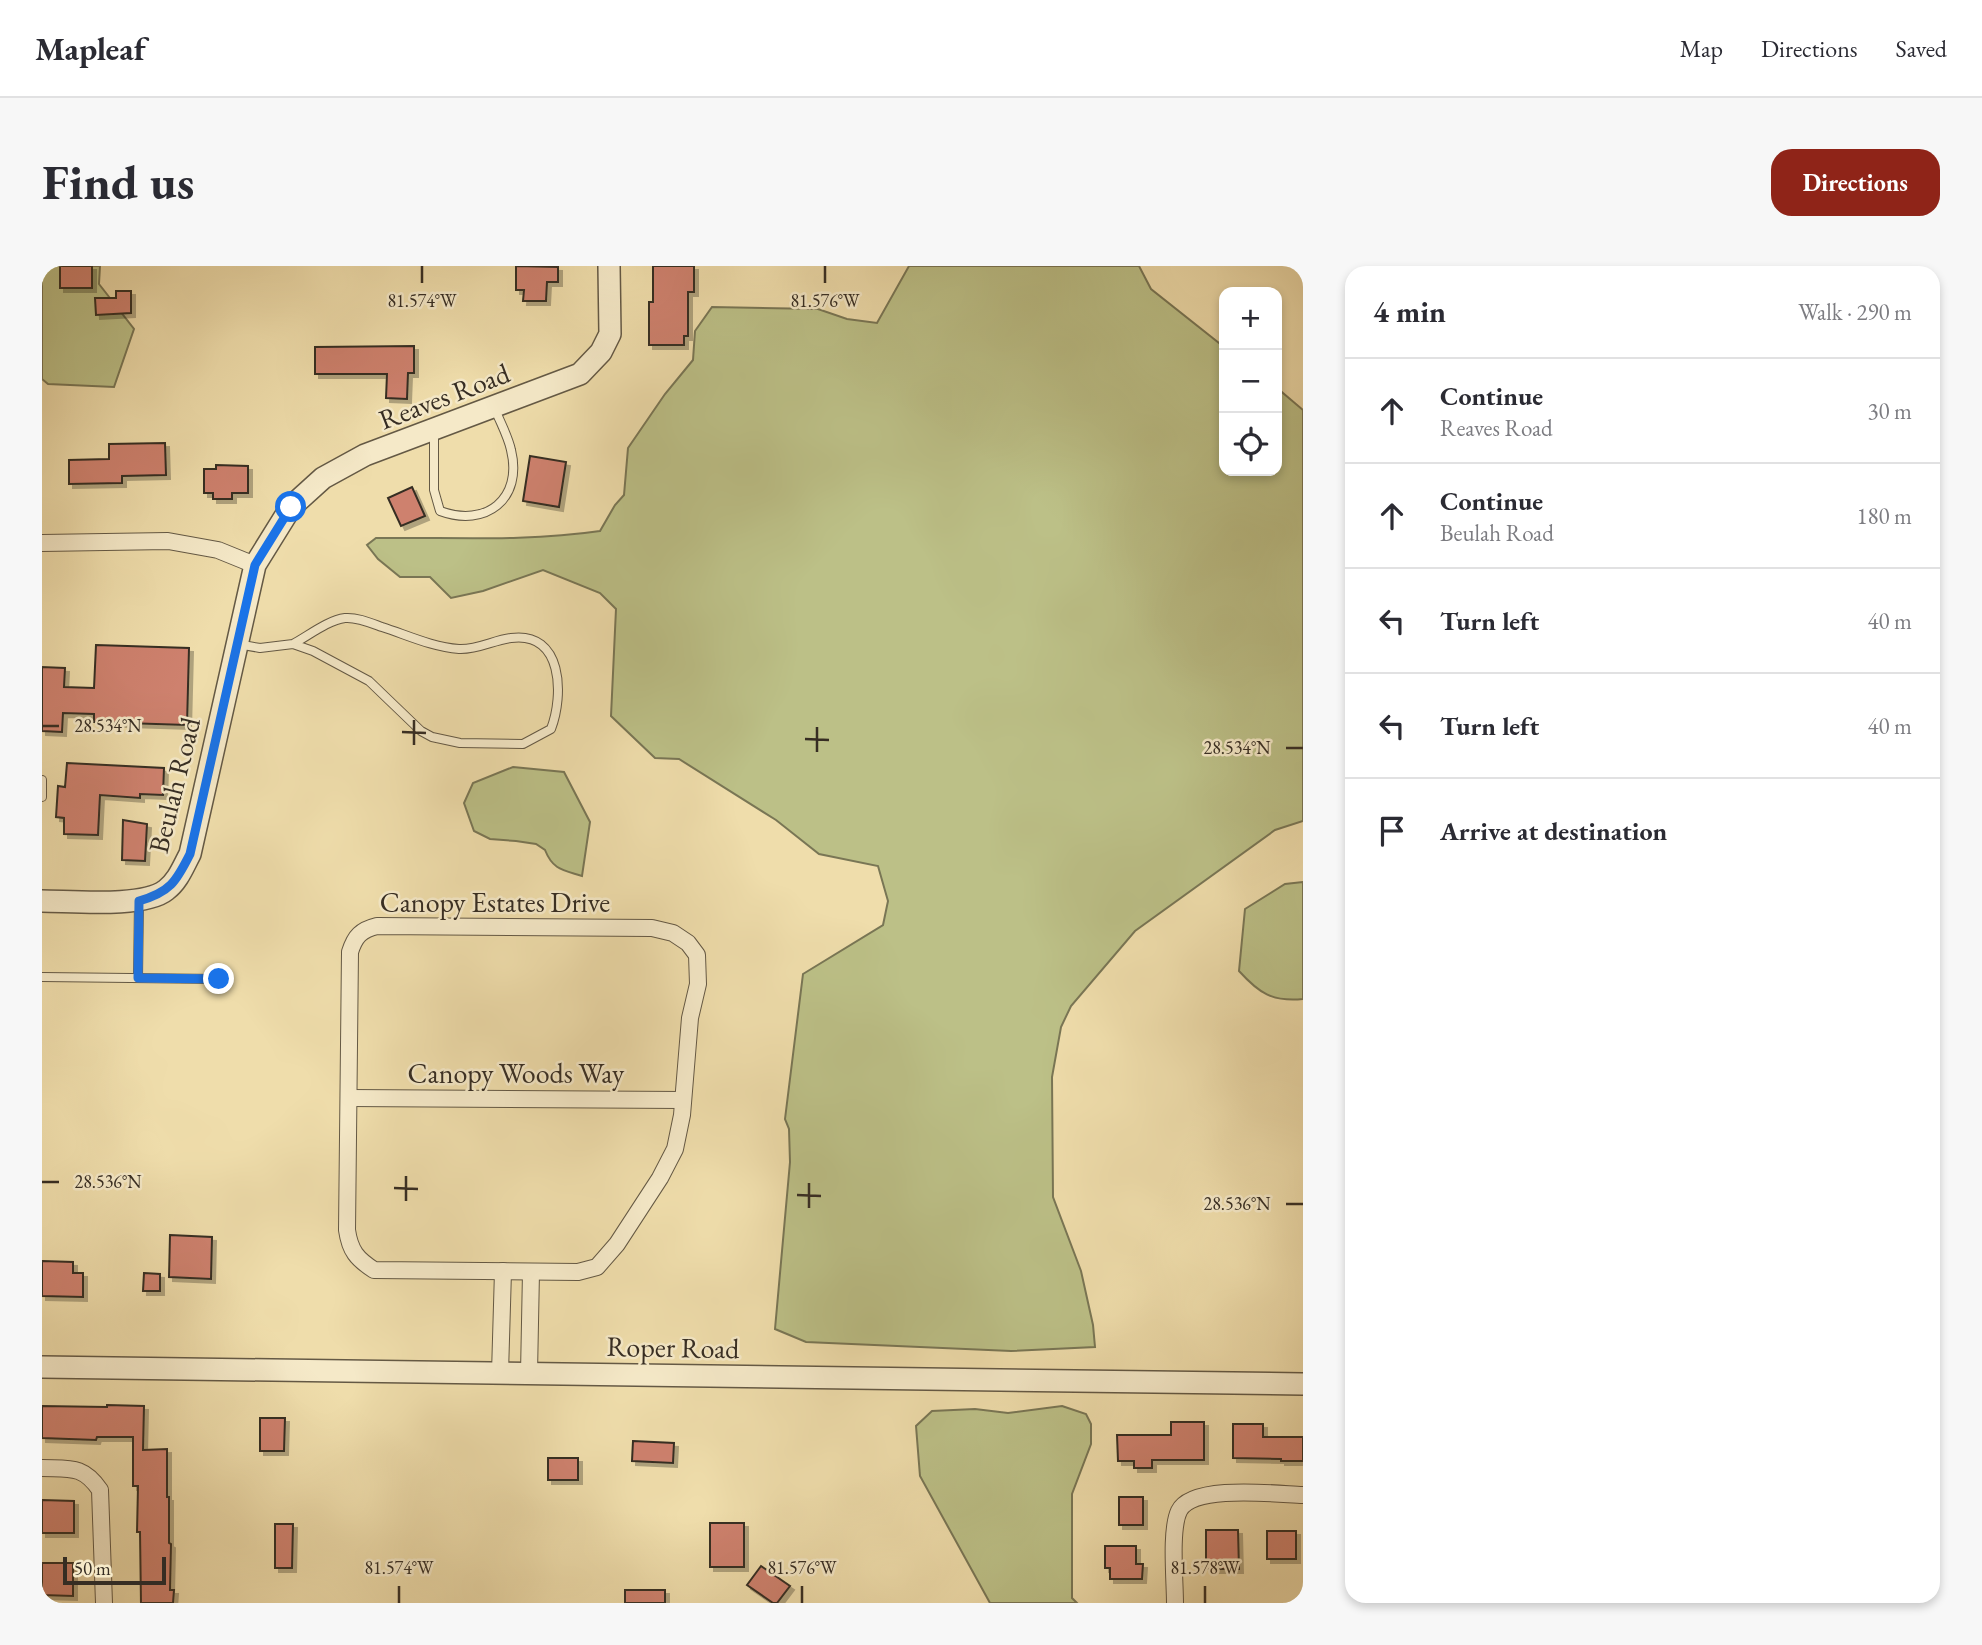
<!DOCTYPE html>
<html lang="en">
<head>
<meta charset="utf-8">
<style>
  :root { --surface:#fff; --page:#f7f7f7; --text:#2b2b33; --muted:#7c7c81; --line:#e1e1e2; --accent:#8f2418 }
  body { margin:0; font-family:"EB Garamond",serif; background:var(--page); color:var(--text) }
  .controls { position:absolute; right:21px; top:21px; display:grid; overflow:hidden; border-radius:14px; box-shadow:0 4px 10px #0003 }
  .controls button { width:63px; height:63px; display:grid; place-items:center; padding:0; border:0; border-bottom:2px solid var(--line); background:var(--surface); color:var(--text); font:35px sans-serif }
  .scale { position:absolute; left:21px; bottom:18px; width:103px; box-sizing:border-box; padding-left:7px; border:4px solid #362d23; border-top:0; font-size:19px; line-height:24px; white-space:nowrap; color:#362d23; -webkit-text-stroke:5px #f5e9c8; paint-order:stroke }
  .stop { position:absolute; width:21px; height:21px; margin:-16px; border:5px solid #1a73e8; border-radius:50%; background:#fff }
  .stop.end { background:#1a73e8; border-color:#fff; box-shadow:0 2px 7px #0008 }
  .list { margin:0; padding:0; list-style:none }
  h2 { display:flex; justify-content:space-between; align-items:center; height:91px; margin:0; padding:0 28px; font-size:30px }
  h2 small { font-size:23px; font-weight:400; color:var(--muted) }
  .list li { display:grid; grid-template-columns:46px 1fr auto; gap:21px; align-items:center; box-sizing:border-box; height:105px; padding:0 28px; border-top:2px solid var(--line) }
  .list b { display:block; font-size:26px; white-space:nowrap }
  .list p { margin:0; font-size:23px; white-space:nowrap; color:var(--muted) }
  .list em { font-size:23px; font-style:normal; color:var(--muted) }
  .icon { flex:none; width:38px; height:38px; fill:none; stroke:currentColor; stroke-width:2; stroke-linecap:round; stroke-linejoin:round }
  .map { position:relative; flex:none; width:1261px; height:1337px; overflow:hidden; border-radius:21px }
  header { display:flex; align-items:center; gap:42px; box-sizing:border-box; height:98px; padding:0 35px; background:var(--surface); border-bottom:2px solid var(--line) }
  header strong { font-size:33px }
  nav { display:flex; gap:38px; margin-inline-start:auto; font-size:24px }
  .intro { display:flex; align-items:center; justify-content:space-between; box-sizing:border-box; height:168px; padding:0 42px }
  h1 { margin:0; font-size:49px }
  .button { padding:18px 32px; border-radius:21px; background:var(--accent); color:#fff; font-size:24px; font-weight:700 }
  main { display:flex; gap:42px; padding:0 42px }
  aside { flex:1; background:var(--surface); border-radius:21px; box-shadow:0 4px 10px #0003 }
  .map>svg:first-child { display:block }
</style>
</head>
<body>
<header>
<strong>Mapleaf</strong>
<nav><a>Map</a><a>Directions</a><a>Saved</a></nav>
</header>
<div class="intro"><h1>Find us</h1><a class="button">Directions</a></div>
<main>
<div class="map">
<svg width="1261" height="1337" viewBox="0 0 1261 1337">
  <defs>
    <filter id="shadow"><feDropShadow dx="4" dy="4" stdDeviation="0" flood-color="#0004"/></filter>
  </defs>
  <rect width="100%" height="100%" fill="#efddab"/>
  <filter id="stains"><feTurbulence type="fractalNoise" baseFrequency=".00286" numOctaves="4"/><feColorMatrix values="0 0 0 0 .2 0 0 0 0 .09 0 0 0 0 .02 0 0 0 .5 -.17"/></filter>
  <radialGradient id="worn" r=".72"><stop offset=".6" stop-color="#630" stop-opacity="0"/><stop offset="1" stop-color="#630" stop-opacity=".3"/></radialGradient>
  <g fill="#bcc087" stroke="#797655" stroke-width="2">
    <polygon points="0,0 58,0 57,18 92,63 72,121 6,118 0,113"/>
    <path d="M867,0H1097L1109,23L1182,81V205H1235V122L1261,144V555L1233,564L1093,665L1029,740L1019,761L1010,811L1011,931L1039,1005L1051,1059L1053,1081L969,1085L764,1076L733,1063L748,896L747,863L743,853L761,708L841,659L846,635L836,600L777,588L734,554L637,493L613,492L569,450L574,343L558,327L501,304L441,325L409,332L388,311H358L336,293L325,279L334,272C409,271 483,276 558,265L573,239L582,229L586,182L623,128L651,94L653,65L670,41L776,43L805,53L835,57Z"/>
    <path d="M471,501L522,506L548,556L540,610C521,604 511,604 503,584L494,578L474,575L448,573L432,565L422,537L431,517Z"/>
    <path d="M1261,616V733C1230,736 1217,727 1197,705L1203,643L1243,618Z"/>
    <polygon points="1020,1140 1044,1148 1049,1158 1049,1178 1030,1228 1030,1332 1035,1337 948,1337 878,1210 874,1160 890,1145 933,1143 966,1147"/>
  </g>
  <g fill="#ce816e" stroke="#362d23" stroke-width="2" filter="url(#shadow)">
    <rect x="18" y="0" width="32" height="22"/>
    <polygon points="474,0 516,1 516,16 505,16 504,35 481,35 482,24 474,24"/>
    <polygon points="611,0 652,0 652,26 646,26 646,70 642,70 642,79 607,79 607,36 611,36"/>
    <polygon points="74,25 89,25 89,47 54,49 53,32 74,32"/>
    <polygon points="372,80 372,107 366,107 365,133 344,132 345,108 273,108 273,81"/>
    <polygon points="123,177 124,209 80,210 80,217 27,218 27,194 67,193 67,178"/>
    <polygon points="488,190 524,196 517,241 481,235"/>
    <polygon points="174,199 206,200 206,227 190,227 190,233 171,233 171,227 162,227 162,203 174,203"/>
    <polygon points="370,221 383,250 359,260 346,232"/>
    <polygon points="54,379 147,382 145,459 52,456 52,448 21,447 20,466 0,465 0,401 23,402 22,421 52,422"/>
    <polygon points="25,497 122,502 121,529 98,528 98,532 58,529 56,569 22,568 22,552 14,551 16,520 23,521"/>
    <polygon points="81,554 105,558 103,595 80,594"/>
    <polygon points="128,969 170,971 169,1013 127,1011"/>
    <polygon points="0,995 31,996 31,1007 41,1007 41,1031 0,1030"/>
    <polygon points="102,1007 118,1008 118,1025 101,1025"/>
    <polygon points="65,1139 102,1140 101,1184 125,1183 125,1231 127,1231 127,1277 129,1278 128,1324 132,1324 131,1337 99,1337 98,1266 95,1266 96,1220 91,1220 91,1171 55,1171 54,1174 0,1172 0,1140 65,1141"/>
    <polygon points="218,1152 243,1152 242,1185 218,1185"/>
    <polygon points="1129,1156 1162,1156 1162,1194 1110,1194 1110,1202 1092,1202 1092,1195 1076,1195 1075,1169 1129,1169"/>
    <polygon points="1191,1158 1221,1158 1221,1171 1261,1171 1261,1195 1239,1195 1239,1193 1191,1192"/>
    <polygon points="591,1175 632,1177 631,1197 590,1195"/>
    <rect x="506" y="1192" width="30" height="22"/>
    <rect x="1077" y="1231" width="24" height="28"/>
    <polygon points="0,1234 32,1235 32,1267 0,1267"/>
    <rect x="668" y="1257" width="34" height="44"/>
    <polygon points="233,1258 251,1258 250,1302 233,1302"/>
    <polygon points="1164,1264 1196,1264 1197,1303 1164,1303"/>
    <rect x="1225" y="1265" width="29" height="28"/>
    <polygon points="1063,1280 1094,1280 1094,1298 1101,1298 1100,1313 1068,1313 1068,1302 1063,1302"/>
    <polygon points="0,1297 31,1297 31,1330 0,1329"/>
    <polygon points="719,1300 748,1320 735,1337 731,1337 705,1319"/>
    <rect x="583" y="1324" width="40" height="13"/>
  </g>
  <g fill="none" stroke-linecap="round" stroke-linejoin="round">
    <defs>
      <g id="service">
        <path d="M392,167V224L398,245C444,262 481,233 469,184C466,170 458,156 453,143"/>
        <path d="M195,378L218,382L251,378L271,385L327,415L379,465L390,471L418,477L481,478L509,463C522,429 521,365 469,372C452,374 435,384 417,383C390,381 365,369 340,361C329,357 315,351 303,352C286,354 266,370 251,378"/>
        <polyline points="0,514 0,531"/>
        <polyline points="0,711 177,713"/>
        <polyline points="96,712 97,635"/>
      </g>
      <g id="minor">
        <polyline points="0,277 126,275 176,284 213,299"/>
        <path d="M335,660L610,662L631,667L646,677L655,689L656,718L648,752L640,849L633,883L618,912L575,978L555,1001L536,1006L332,1004C315,993 308,985 305,964L308,686C313,670 319,664 335,660Z"/>
        <polyline points="307,832 641,834"/>
        <polyline points="458,1107 461,1005"/>
        <polyline points="487,1107 489,1006"/>
        <path d="M0,1202C28,1203 41,1199 58,1224L62,1337"/>
        <path d="M1133,1337C1133,1315 1128,1264 1137,1245C1150,1218 1234,1228 1261,1229"/>
      </g>
      <g id="tertiary">
        <path d="M0,635C29,635 102,642 124,624C136,615 141,601 148,588L213,299L249,241L281,212L323,189L538,108L559,86L568,68L567,0"/>
        <polyline points="0,1101 1261,1118"/>
      </g>
    </defs>
    <use href="#service" stroke="#645945" stroke-width="10"/>
    <use href="#minor" stroke="#645945" stroke-width="18"/>
    <use href="#tertiary" stroke="#645945" stroke-width="24"/>
    <use href="#service" stroke="#f5e9c8" stroke-width="8"/>
    <use href="#minor" stroke="#f5e9c8" stroke-width="16"/>
    <use href="#tertiary" stroke="#f5e9c8" stroke-width="21"/>
  </g>
  <g fill="none" stroke-linecap="round" stroke-linejoin="round">
    <path stroke="#1a73e8" stroke-width="9" d="M177,713L96,712L97,635C128,626 134,616 148,588L213,299L249,241"/>
  </g>
  <path fill="none" stroke="#362d23" stroke-width="2.5" d="M380,17V0M783,17V0M0,460H17M360,466L384,467M763,473L787,474M372,479V454M1244,482H1261M775,486V461M0,916H17M352,922L376,923M755,929L779,930M364,935V910M1244,938H1261M767,942V917M357,1337V1320M760,1337V1320M1163,1337V1320"/>
  <g text-anchor="middle" stroke-width="5" stroke-linejoin="round" paint-order="stroke">
    <g font-size="28" fill="#362d23" stroke="#f5e9c8">
      <text transform="translate(402 130) rotate(-21)" y="10">Reaves Road</text>
      <text transform="translate(132 519) rotate(-76)" y="10">Beulah Road</text>
      <text x="453" y="646">Canopy Estates Drive</text>
      <text x="474" y="817">Canopy Woods Way</text>
      <text transform="translate(631 1081) rotate(1)" y="10">Roper Road</text>
    </g>
  </g>
  <g font-size="18" text-anchor="middle" fill="#362d23" stroke="#f5e9c8" stroke-width="5" stroke-linejoin="round" paint-order="stroke">
    <text x="380" y="41">81.574°W</text>
    <text x="783" y="41">81.576°W</text>
    <text x="66" y="466">28.534°N</text>
    <text x="1195" y="488">28.534°N</text>
    <text x="66" y="922">28.536°N</text>
    <text x="1195" y="944">28.536°N</text>
    <text x="357" y="1308">81.574°W</text>
    <text x="760" y="1308">81.576°W</text>
    <text x="1163" y="1308">81.578°W</text>
  </g>
  <rect width="100%" height="100%" filter="url(#stains)"/>
  <rect width="100%" height="100%" fill="url(#worn)"/>
</svg>
<div class="controls">
<button>+</button>
<button>−</button>
<button><svg class="icon" aria-label="locate" viewBox="0 0 24 24"><circle cx="12" cy="12" r="6"/><path d="M12 2v4M12 18v4M2 12h4M18 12h4"/></svg></button>
</div>
<div class="scale">50 m</div>
<div class="stop" style="left:249px;top:241px"></div>
<div class="stop end" style="left:177px;top:713px"></div>
</div>
<aside>
<h2>4 min<small>Walk · 290 m</small></h2>
<ul class="list">
<li><svg class="icon" aria-label="ahead" viewBox="0 0 24 24"><path d="M12 20V5M6 11l6-6 6 6"/></svg><div><b>Continue</b><p>Reaves Road</p></div><em>30 m</em></li>
<li><svg class="icon" aria-label="ahead" viewBox="0 0 24 24"><path d="M12 20V5M6 11l6-6 6 6"/></svg><div><b>Continue</b><p>Beulah Road</p></div><em>180 m</em></li>
<li><svg class="icon" aria-label="left" viewBox="0 0 24 24"><path d="M17 20v-9H6M10 6l-5 5 5 5"/></svg><div><b>Turn left</b></div><em>40 m</em></li>
<li><svg class="icon" aria-label="left" viewBox="0 0 24 24"><path d="M17 20v-9H6M10 6l-5 5 5 5"/></svg><div><b>Turn left</b></div><em>40 m</em></li>
<li><svg class="icon" aria-label="arrive" viewBox="0 0 24 24"><path d="M6 21V4h12l-3 4 3 4H6"/></svg><div><b>Arrive at destination</b></div></li>
</ul>
</aside>
</main>
</body>
</html>
